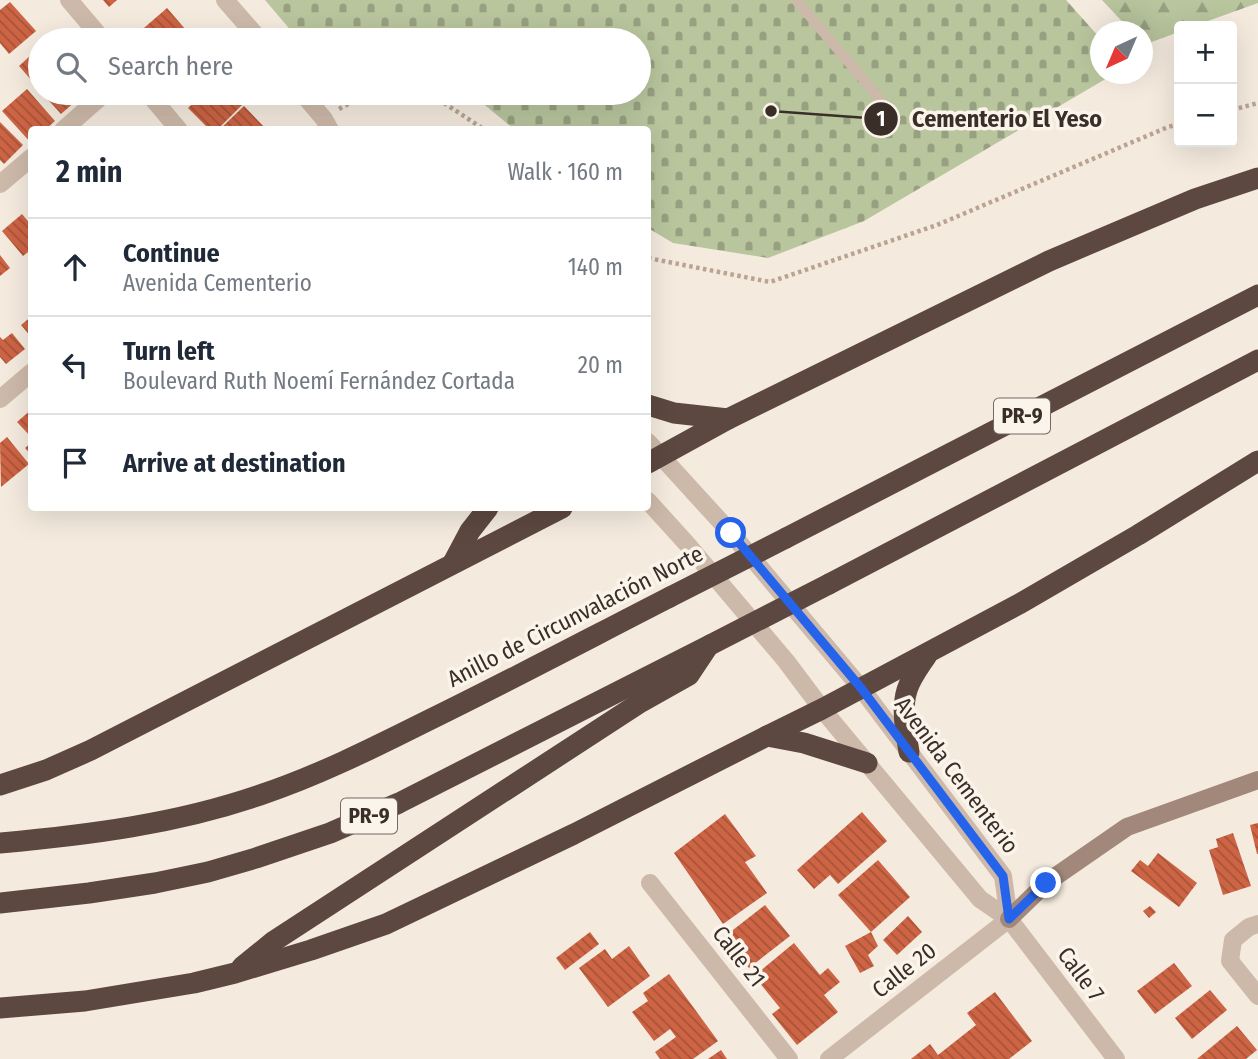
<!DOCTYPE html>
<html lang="en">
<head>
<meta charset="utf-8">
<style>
  :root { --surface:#fff; --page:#f2f2f3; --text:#1f2937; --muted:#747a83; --line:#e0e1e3 }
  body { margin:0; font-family:"Fira Sans Condensed",sans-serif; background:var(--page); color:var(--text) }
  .controls { position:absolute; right:21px; top:21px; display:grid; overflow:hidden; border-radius:7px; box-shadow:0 7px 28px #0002 }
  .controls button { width:63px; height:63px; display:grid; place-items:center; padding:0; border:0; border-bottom:2px solid var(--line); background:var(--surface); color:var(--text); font:35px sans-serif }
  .compass { position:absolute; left:1090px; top:21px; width:63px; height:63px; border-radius:50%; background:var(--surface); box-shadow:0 7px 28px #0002; rotate:224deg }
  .stop { position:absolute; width:21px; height:21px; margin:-16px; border:5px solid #2563eb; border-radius:50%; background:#fff }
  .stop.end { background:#2563eb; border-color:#fff; box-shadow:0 2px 7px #0008 }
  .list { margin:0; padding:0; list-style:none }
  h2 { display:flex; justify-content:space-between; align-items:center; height:91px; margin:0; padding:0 28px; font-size:30px }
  h2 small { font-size:23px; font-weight:400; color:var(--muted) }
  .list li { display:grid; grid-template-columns:46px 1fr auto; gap:21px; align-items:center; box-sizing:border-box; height:98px; padding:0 28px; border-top:2px solid var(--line) }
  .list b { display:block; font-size:26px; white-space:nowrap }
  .list p { margin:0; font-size:23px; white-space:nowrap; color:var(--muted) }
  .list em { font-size:23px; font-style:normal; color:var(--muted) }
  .icon { flex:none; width:38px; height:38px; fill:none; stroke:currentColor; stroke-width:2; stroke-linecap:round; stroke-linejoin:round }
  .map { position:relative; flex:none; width:1258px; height:1059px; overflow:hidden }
  .search { position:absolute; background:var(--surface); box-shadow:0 7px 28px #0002; left:28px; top:28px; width:623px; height:77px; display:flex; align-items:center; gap:18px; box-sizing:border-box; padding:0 24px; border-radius:38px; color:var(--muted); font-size:26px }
  .panel { position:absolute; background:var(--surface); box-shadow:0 7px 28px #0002; left:28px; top:126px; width:623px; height:385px; border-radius:7px }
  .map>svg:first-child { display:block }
</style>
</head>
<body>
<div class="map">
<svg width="1258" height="1059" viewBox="0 0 1258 1059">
  <defs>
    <pattern id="forest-firs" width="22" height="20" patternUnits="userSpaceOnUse" patternTransform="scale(1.75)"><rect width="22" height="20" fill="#b8c59d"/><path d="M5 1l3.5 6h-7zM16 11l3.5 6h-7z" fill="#97a080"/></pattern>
    <pattern id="cemetery-stones" width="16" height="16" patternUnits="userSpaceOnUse" patternTransform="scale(1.75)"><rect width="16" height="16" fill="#b8c59d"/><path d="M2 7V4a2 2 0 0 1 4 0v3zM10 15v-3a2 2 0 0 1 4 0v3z" fill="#97a080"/></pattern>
    <pattern id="building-back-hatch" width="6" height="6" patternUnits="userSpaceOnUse" patternTransform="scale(1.75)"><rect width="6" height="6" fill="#cd6444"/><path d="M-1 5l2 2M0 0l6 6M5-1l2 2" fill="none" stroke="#a75339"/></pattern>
  </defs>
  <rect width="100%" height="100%" fill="#f4eade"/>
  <polygon fill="url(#forest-firs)" points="1102,0 1258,0 1258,3 1194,26 1179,26 1179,32 1143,45 1142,32 1131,31"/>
  <polygon fill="url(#cemetery-stones)" points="265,0 1066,0 1100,38 1100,74 1114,74 864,221 768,258 673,243 648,228 648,130 514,129 470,93 639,93 639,40 299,40"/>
  <g fill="url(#building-back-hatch)">
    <polygon points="103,0 117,0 109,7"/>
    <polygon points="10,2 36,31 9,54 0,43 0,10"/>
    <polygon points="167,8 192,37 189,40 130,40"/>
    <polygon points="40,47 40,90 19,66"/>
    <polygon points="27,89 55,121 45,130 32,130 32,144 2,111"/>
    <polygon points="42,93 85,93 61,114"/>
    <polygon points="181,93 195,93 187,100"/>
    <polygon points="204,93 238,93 246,101 217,130 210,130 188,108"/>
    <polygon points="244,106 267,130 219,130"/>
    <polygon points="0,122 23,145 4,164 0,160"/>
    <polygon points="22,214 32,226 32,249 23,256 2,231"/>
    <polygon points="0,255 10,268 0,276"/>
    <polygon points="32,316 32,338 21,325"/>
    <polygon points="12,333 25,349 6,364 0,357 0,337 3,340"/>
    <polygon points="32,409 32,438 17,422"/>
    <polygon points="7,437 29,464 1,487 0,443"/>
    <polygon points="32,442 32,456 25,448"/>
    <polygon points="862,812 887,841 838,884 830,875 814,889 797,870"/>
    <polygon points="725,814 756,856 745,862 767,893 723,924 674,853"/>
    <polygon points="1258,823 1258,854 1257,854 1250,825"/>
    <polygon points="1233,833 1251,886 1223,895 1209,850 1218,847 1216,839"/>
    <polygon points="1158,853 1197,883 1179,907 1131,871 1140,860 1148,866"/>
    <polygon points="878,860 910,897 871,932 838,895"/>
    <polygon points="765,905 790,936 749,968 724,937"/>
    <polygon points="1150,906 1156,912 1149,918 1143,911"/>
    <polygon points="908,916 922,932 897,955 883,940"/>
    <polygon points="590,932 599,944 565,970 556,958"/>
    <polygon points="871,932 878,946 868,955 874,966 860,973 845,946"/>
    <polygon points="794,943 820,975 828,968 840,982 824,995 838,1012 797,1045 772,1014 780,1008 754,976"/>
    <polygon points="629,946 650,976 608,1007 579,968 605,949 612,959"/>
    <polygon points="1174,963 1192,986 1155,1014 1137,991"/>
    <polygon points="669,974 718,1041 693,1059 660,1059 655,1052 676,1037 670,1029 654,1041 632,1012 648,1001 643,993"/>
    <polygon points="1210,990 1227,1010 1192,1039 1175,1018"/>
    <polygon points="995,992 1032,1041 1009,1059 911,1059 930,1044 938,1055 976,1025 967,1013"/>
    <polygon points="1237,1026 1257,1050 1246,1059 1197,1059"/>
    <polygon points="721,1050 727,1059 708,1059"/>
  </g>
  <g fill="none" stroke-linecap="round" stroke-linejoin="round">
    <g stroke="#baa393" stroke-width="4.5" stroke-dasharray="3.5 3.5" stroke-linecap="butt">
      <polyline points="418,93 441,101 485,130"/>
      <polyline points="339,109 369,93"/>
      <polyline points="1232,110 1258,103"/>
      <polyline points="648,258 770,282 937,225 1168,127 1179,124"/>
    </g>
    <polyline stroke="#cdb9a9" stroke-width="10" points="796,0 890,111"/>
    <g stroke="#cdb9a9" stroke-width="18">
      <polyline points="69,0 103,40"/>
      <polyline points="225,0 260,40"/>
      <polyline points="148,93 179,130"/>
      <polyline points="302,93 324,119 330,130"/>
      <polyline points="63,130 105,93"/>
      <polyline points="0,184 32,157"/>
      <polyline points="0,399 32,372"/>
      <polyline points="648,442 731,533 861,688 1003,876 1009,919"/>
      <polyline points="648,501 687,544 786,661 822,709 980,899 1009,919 1116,1059"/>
      <polyline points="650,883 789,1059"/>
      <polyline points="1258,924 1249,927 1233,940 1230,961 1258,996"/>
      <polyline points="829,1059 1009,919"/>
    </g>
    <polyline stroke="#a1887a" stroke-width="18" points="1009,919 1046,883 1127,827 1258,780"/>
    <g stroke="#5c4840" stroke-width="21">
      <polyline points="648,405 674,413 728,419"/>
      <polyline points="648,463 728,419 1049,261 1195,199 1258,178"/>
      <polyline points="786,538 1258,295"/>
      <polyline points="453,563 470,531 488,508"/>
      <polyline points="829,584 1258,360"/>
      <polyline points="767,736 804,743 867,763"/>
      <path d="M909,752C906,732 901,709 907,690C911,677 920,666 927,655"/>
      <polyline points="0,785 46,770 91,750 562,508"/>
      <path d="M0,843C88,835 176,824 260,795C317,776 371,749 425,722C507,682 588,639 670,597"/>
      <polyline points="0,903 89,893 155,883 208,872 256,858 330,833 399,803 710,645"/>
      <polyline points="242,967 274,941 641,702 689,675 707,648"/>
      <polyline points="0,1008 85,1001 194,983 235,973 311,950 386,924 574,834 767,736 822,709 1021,603 1138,535 1258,461"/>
    </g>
    <g stroke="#5c4840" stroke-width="21">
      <polyline points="670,597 786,538"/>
      <polyline points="710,645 829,584"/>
    </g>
  </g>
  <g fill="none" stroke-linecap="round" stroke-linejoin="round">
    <polyline stroke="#2563eb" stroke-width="9" points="731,533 861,688 1003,876 1009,919 1046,883"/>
  </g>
  <g text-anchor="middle" stroke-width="7" stroke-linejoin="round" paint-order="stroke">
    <g fill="#fbf4eb" stroke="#746963" stroke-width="2">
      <rect x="994" y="398.5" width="56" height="35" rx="5"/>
      <rect x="341" y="798.5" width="56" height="35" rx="5"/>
    </g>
    <g font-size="21" font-weight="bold" fill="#3a2e29">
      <text x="1022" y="423">PR-9</text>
      <text x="369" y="823">PR-9</text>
    </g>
    <g font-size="23" fill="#3a2e29" stroke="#fbf4eb">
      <text transform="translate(575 616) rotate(-27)" y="8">Anillo de Circunvalación Norte</text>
      <text transform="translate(957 775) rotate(53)" y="8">Avenida Cementerio</text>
      <text transform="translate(739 956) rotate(52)" y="8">Calle 21</text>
      <text transform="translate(904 970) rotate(-38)" y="8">Calle 20</text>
      <text transform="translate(1081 974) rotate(53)" y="8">Calle 7</text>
    </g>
  </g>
  <path fill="none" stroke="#3a2e29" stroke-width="2.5" d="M771 111L881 119"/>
  <g fill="#3a2e29" stroke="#fbf4eb" stroke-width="2.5">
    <circle cx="771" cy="111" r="7"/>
    <circle cx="881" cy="119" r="18"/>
  </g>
  <g font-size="21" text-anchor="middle" font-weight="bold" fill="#fff">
    <text x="881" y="126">1</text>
  </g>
  <g font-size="24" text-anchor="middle" font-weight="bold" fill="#3a2e29" stroke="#fbf4eb" stroke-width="7" stroke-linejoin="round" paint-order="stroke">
    <text x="1007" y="127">Cementerio El Yeso</text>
  </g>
</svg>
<div class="controls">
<button>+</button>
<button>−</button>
</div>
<svg class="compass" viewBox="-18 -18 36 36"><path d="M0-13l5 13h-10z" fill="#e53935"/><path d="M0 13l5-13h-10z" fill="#747a83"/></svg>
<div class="stop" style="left:731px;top:533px"></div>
<div class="stop end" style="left:1046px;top:883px"></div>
<div class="search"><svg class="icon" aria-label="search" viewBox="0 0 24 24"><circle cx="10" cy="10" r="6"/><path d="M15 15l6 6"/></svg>Search here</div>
<section class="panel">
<h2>2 min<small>Walk · 160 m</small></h2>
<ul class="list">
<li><svg class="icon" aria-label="ahead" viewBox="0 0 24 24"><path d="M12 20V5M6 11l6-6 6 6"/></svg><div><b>Continue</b><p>Avenida Cementerio</p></div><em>140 m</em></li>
<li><svg class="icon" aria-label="left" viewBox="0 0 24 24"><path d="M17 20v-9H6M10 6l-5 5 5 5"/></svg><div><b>Turn left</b><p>Boulevard Ruth Noemí Fernández Cortada</p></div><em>20 m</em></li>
<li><svg class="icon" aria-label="arrive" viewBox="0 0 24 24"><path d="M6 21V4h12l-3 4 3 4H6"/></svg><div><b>Arrive at destination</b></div></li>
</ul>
</section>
</div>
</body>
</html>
